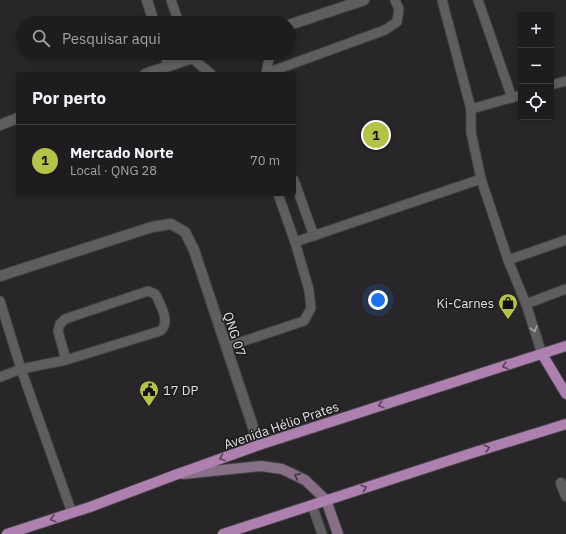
<!DOCTYPE html>
<html lang="pt">
<head>
<meta charset="utf-8">
<style>
  :root { --surface:#1e1c1e; --page:#2b292b; --text:#f1f3f6; --muted:#a1a1a4; --line:#3c3a3c; --accent:#b5c24a }
  body { margin:0; font-family:"IBM Plex Sans",sans-serif; background:var(--page); color:var(--text) }
  .controls { position:absolute; right:12px; top:12px; display:grid; overflow:hidden; border-radius:4px; box-shadow:0 2px 6px #0003 }
  .controls button { width:36px; height:36px; display:grid; place-items:center; padding:0; border:0; border-bottom:1px solid var(--line); background:var(--surface); color:var(--text); font:20px sans-serif }
  .you { position:absolute; left:378px; top:300px; width:14px; height:14px; margin:-10px; border:3px solid #fff; border-radius:50%; background:#1a73e8; box-shadow:0 0 0 6px #1a73e833 }
  .badge { display:grid; place-items:center; width:26px; height:26px; border-radius:50%; background:var(--accent); color:#111; font-size:13px; font-weight:700 }
  .pin { position:absolute; translate:-50% -50%; border:2px solid #fff; box-shadow:0 1px 4px #0006 }
  .list { margin:0; padding:0; list-style:none }
  h2 { display:flex; justify-content:space-between; align-items:center; height:52px; margin:0; padding:0 16px; font-size:17px }
  h2 small { font-size:13px; font-weight:400; color:var(--muted) }
  .list li { display:grid; grid-template-columns:26px 1fr auto; gap:12px; align-items:center; box-sizing:border-box; height:72px; padding:0 16px; border-top:1px solid var(--line) }
  .list b { display:block; font-size:15px; white-space:nowrap }
  .list p { margin:0; font-size:13px; white-space:nowrap; color:var(--muted) }
  .list em { font-size:13px; font-style:normal; color:var(--muted) }
  .icon { flex:none; width:22px; height:22px; fill:none; stroke:currentColor; stroke-width:2; stroke-linecap:round; stroke-linejoin:round }
  .map { position:relative; flex:none; width:566px; height:534px; overflow:hidden }
  .search { position:absolute; background:var(--surface); box-shadow:0 2px 6px #0003; left:16px; top:16px; width:280px; height:44px; display:flex; align-items:center; gap:10px; box-sizing:border-box; padding:0 14px; border-radius:22px; color:var(--muted); font-size:15px }
  .panel { position:absolute; background:var(--surface); box-shadow:0 2px 6px #0003; left:16px; top:72px; width:280px; height:124px; border-radius:4px }
  .map>svg:first-child { display:block }
</style>
</head>
<body>
<div class="map">
<svg width="566" height="534" viewBox="0 0 566 534">
  <rect width="100%" height="100%" fill="#282628"/>
  <g fill="none" stroke-linecap="round" stroke-linejoin="round">
    <defs>
      <g id="service">
        <polyline points="171,0 179,23"/>
        <polyline points="442,0 471,109 471,132 481,179"/>
        <polyline points="478,0 512,98"/>
        <polyline points="190,53 192,58 211,74"/>
        <polyline points="267,73 385,30 397,22 399,9 395,0"/>
        <polyline points="266,74 270,53"/>
        <polyline points="551,85 566,81"/>
        <polyline points="471,109 521,95"/>
        <polyline points="294,180 314,236"/>
        <polyline points="295,242 481,179 508,260 526,304 542,354"/>
        <polyline points="508,260 566,240"/>
        <polyline points="0,301 21,369 72,513"/>
        <polyline points="526,304 566,289"/>
        <polyline points="226,347 304,321 311,308 309,290 295,242 278,194"/>
        <path d="M0,377L21,369L66,360L160,331C171,323 161,307 157,297L155,294L148,291L65,319L60,324L58,331L66,360"/>
        <polyline points="312,505 322,534"/>
      </g>
      <g id="minor">
        <polyline points="147,0 154,23"/>
        <polyline points="289,25 364,0"/>
        <polyline points="165,53 169,66"/>
        <polyline points="145,74 207,53"/>
        <polyline points="0,125 18,118"/>
        <polyline points="0,276 152,227 171,224 185,232 194,250 259,445"/>
        <polyline points="561,483 566,496"/>
      </g>
      <polyline id="secondary" points="183,474 261,466 282,469 305,480 326,500 338,534"/>
      <g id="primary">
        <polyline points="542,354 566,394"/>
        <polyline points="7,534 90,507 175,475 259,445 566,346"/>
        <polyline points="223,534 469,454 566,424"/>
      </g>
    </defs>
    <use href="#service" stroke="#434243" stroke-width="11"/>
    <use href="#minor" stroke="#434243" stroke-width="12"/>
    <use href="#secondary" stroke="#434243" stroke-width="12"/>
    <use href="#primary" stroke="#434243" stroke-width="12"/>
    <use href="#service" stroke="#605d60" stroke-width="9"/>
    <use href="#minor" stroke="#605d60" stroke-width="10"/>
    <use href="#secondary" stroke="#876f88" stroke-width="10"/>
    <use href="#primary" stroke="#ae80b0" stroke-width="10"/>
  </g>
  <defs><path id="oneway-chevron" d="M-2-3.5L2.5 0L-2 3.5" fill="none" stroke-width="1.6" stroke-linecap="round" stroke-linejoin="round"/></defs>
  <use stroke="#a8a6a8" href="#oneway-chevron" transform="translate(534 329) rotate(72)"/>
  <g stroke="#584459">
    <use href="#oneway-chevron" transform="translate(505 366) rotate(162)"/>
    <use href="#oneway-chevron" transform="translate(381 405) rotate(162)"/>
    <use href="#oneway-chevron" transform="translate(487 448) rotate(-18)"/>
    <use href="#oneway-chevron" transform="translate(222 458) rotate(160)"/>
    <use href="#oneway-chevron" transform="translate(364 488) rotate(-18)"/>
    <use href="#oneway-chevron" transform="translate(53 519) rotate(162)"/>
  </g>
  <use stroke="#3e353e" href="#oneway-chevron" transform="translate(297 476) rotate(-155)"/>
  <defs>
    <symbol id="shop-pin" viewBox="-11 -11 22 30"><path d="M0 17L-7.5 6A9.5 9.5 0 1 1 7.5 6Z" fill="#b5c24a" stroke="#1f1c1f"/><path d="M-5-2.5h2.3a2.7 3.5 0 0 1 5.4 0H5L5.5 6h-11ZM-1.5-2.5h3a1.5 2.3 0 0 0-3 0Z" fill="#111"/></symbol>
    <symbol id="civic-pin" viewBox="-11 -11 22 30"><path d="M0 17L-7.5 6A9.5 9.5 0 1 1 7.5 6Z" fill="#b5c24a" stroke="#1f1c1f"/><path d="M-.6-6.5H3V-4.5H.6V-3L4-1V1h2V6H-6V1h2V-1L-.6-3ZM-1.2 2.5V6h2.4V2.5Z" fill="#111"/></symbol>
  </defs>
  <g fill-rule="evenodd">
    <use href="#shop-pin" x="497" y="292" width="22" height="30"/>
    <use href="#civic-pin" x="138" y="379" width="22" height="30"/>
  </g>
  <g text-anchor="middle" stroke-width="3" stroke-linejoin="round" paint-order="stroke">
    <g font-size="13" fill="#e3e2e3" stroke="#1f1c1f" text-anchor="end">
      <text x="494" y="308">Ki-Carnes</text>
      <text x="163" y="395" text-anchor="start">17 DP</text>
    </g>
    <g font-size="13" fill="#e3e2e3" stroke="#1f1c1f">
      <text transform="translate(235 334) rotate(72)" y="5">QNG 07</text>
      <text transform="translate(281 425) rotate(-19)" y="5">Avenida Hélio Prates</text>
    </g>
  </g>
</svg>
<div class="controls">
<button>+</button>
<button>−</button>
<button><svg class="icon" aria-label="locate" viewBox="0 0 24 24"><circle cx="12" cy="12" r="6"/><path d="M12 2v4M12 18v4M2 12h4M18 12h4"/></svg></button>
</div>
<div class="you"></div>
<div class="pin badge" style="left:376px;top:135px">1</div>
<div class="search"><svg class="icon" aria-label="search" viewBox="0 0 24 24"><circle cx="10" cy="10" r="6"/><path d="M15 15l6 6"/></svg>Pesquisar aqui</div>
<section class="panel">
<h2>Por perto<small></small></h2>
<ul class="list">
<li><span class="badge">1</span><div><b>Mercado Norte</b><p>Local · QNG 28</p></div><em>70 m</em></li>
</ul>
</section>
</div>
</body>
</html>
